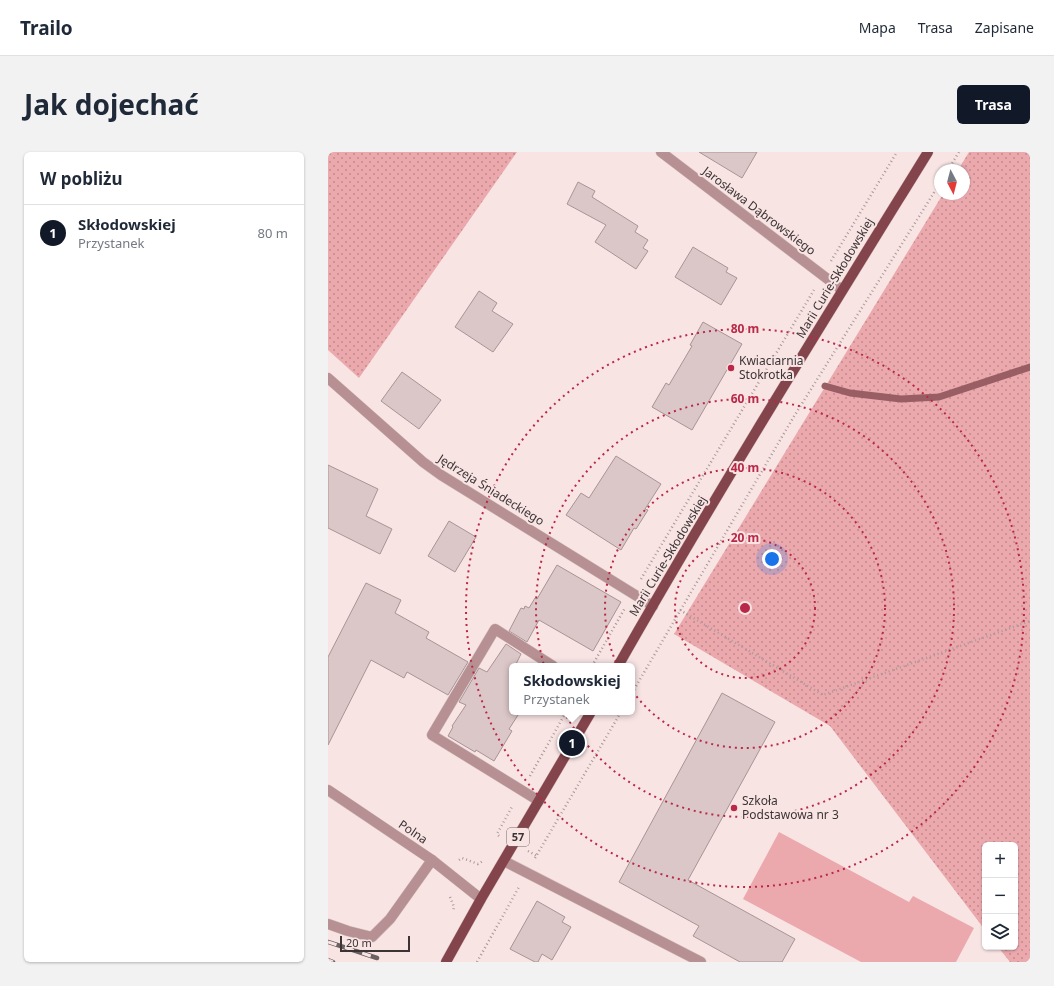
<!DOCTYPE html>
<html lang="pl">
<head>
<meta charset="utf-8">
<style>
  :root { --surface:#fff; --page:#f2f2f3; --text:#1f2937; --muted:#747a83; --line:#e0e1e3; --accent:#111827 }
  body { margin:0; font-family:"Noto Sans",sans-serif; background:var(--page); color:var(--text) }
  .controls { position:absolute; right:12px; bottom:12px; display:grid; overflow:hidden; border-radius:6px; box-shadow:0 1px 3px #0004 }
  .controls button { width:36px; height:36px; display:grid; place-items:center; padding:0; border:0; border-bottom:1px solid var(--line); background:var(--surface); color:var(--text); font:20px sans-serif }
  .compass { position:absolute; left:606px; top:12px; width:36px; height:36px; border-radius:50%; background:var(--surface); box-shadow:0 1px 3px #0004; rotate:173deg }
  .scale { position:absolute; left:12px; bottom:10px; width:70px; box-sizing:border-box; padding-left:4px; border:2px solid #3c3434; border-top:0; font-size:11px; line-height:14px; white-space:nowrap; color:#3c3434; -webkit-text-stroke:3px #f9e4e4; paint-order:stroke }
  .you { position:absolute; left:444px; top:407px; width:14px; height:14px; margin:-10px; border:3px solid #fff; border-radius:50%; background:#1a73e8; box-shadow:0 0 0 6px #1a73e833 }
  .badge { display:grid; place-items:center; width:26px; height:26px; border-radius:50%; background:var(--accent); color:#fff; font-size:13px; font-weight:700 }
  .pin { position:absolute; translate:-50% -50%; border:2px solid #fff; box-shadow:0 1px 4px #0006 }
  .popup { position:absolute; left:181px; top:511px; width:126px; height:52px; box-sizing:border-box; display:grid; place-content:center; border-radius:6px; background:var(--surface); filter:drop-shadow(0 1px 3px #0005); font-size:13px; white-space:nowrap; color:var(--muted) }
  .popup b { font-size:15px; color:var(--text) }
  .popup::after { content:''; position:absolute; left:50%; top:100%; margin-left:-8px; border:8px solid transparent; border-top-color:var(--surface) }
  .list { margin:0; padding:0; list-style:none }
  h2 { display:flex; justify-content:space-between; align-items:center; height:52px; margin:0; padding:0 16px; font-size:17px }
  h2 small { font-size:13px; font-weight:400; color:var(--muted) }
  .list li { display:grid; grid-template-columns:26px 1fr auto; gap:12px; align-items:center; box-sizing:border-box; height:56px; padding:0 16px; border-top:1px solid var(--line) }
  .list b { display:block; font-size:15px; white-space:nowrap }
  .list p { margin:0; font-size:13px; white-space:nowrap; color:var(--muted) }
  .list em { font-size:13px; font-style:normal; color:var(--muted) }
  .icon { flex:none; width:22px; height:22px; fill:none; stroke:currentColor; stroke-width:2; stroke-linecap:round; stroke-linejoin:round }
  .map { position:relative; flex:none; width:702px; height:810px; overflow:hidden; border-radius:6px }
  header { display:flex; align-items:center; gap:24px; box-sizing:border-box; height:56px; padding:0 20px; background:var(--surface); border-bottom:1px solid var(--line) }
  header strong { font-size:19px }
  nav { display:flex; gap:22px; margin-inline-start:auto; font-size:14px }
  .intro { display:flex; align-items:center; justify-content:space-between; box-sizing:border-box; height:96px; padding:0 24px }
  h1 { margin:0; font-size:28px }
  .button { padding:10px 18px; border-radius:6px; background:var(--accent); color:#fff; font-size:14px; font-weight:700 }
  main { display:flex; gap:24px; padding:0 24px }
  aside { flex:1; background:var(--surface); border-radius:6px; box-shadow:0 1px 3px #0004 }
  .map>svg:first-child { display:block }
</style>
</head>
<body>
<header>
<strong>Trailo</strong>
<nav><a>Mapa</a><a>Trasa</a><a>Zapisane</a></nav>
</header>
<div class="intro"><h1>Jak dojechać</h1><a class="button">Trasa</a></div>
<main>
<aside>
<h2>W pobliżu<small></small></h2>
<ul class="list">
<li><span class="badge">1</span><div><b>Skłodowskiej</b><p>Przystanek</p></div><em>80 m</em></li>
</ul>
</aside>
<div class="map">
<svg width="702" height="810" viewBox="0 0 702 810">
  <defs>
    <pattern id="green-dots" width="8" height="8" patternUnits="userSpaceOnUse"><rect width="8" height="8" fill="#eba9ae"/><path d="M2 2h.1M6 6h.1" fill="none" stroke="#c08a8e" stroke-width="1.8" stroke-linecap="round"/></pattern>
  </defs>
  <rect width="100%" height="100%" fill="#f9e4e4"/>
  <g fill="url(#green-dots)">
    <polygon points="0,0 189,0 31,226 0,198"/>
    <polygon points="641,0 702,0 702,810 682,810 670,795 687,795 687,693 657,693 657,778 502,574 346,482 615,42 636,42 636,18 630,18"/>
  </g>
  <polygon fill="#eba9ae" points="451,680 581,750 585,744 646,776 628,810 533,810 415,747"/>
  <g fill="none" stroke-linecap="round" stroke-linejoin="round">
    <polyline stroke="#995e63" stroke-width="7" points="497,234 522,241 573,247 611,245 702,215"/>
  </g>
  <g fill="#dcc7c8" stroke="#a89495">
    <polygon points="371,0 429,0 414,26"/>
    <polygon points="250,30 267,39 264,45 310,74 307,80 320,88 315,96 320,99 308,117 267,90 278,73 239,52"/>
    <polygon points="365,95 400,116 398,120 409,126 393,153 347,125"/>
    <polygon points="151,139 169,151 164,159 185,172 165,200 127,175"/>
    <polygon points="375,170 414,192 364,278 324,255 338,231 341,233 364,194 362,193"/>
    <polygon points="74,220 113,248 91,277 53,249"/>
    <polygon points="288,304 333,332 317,357 320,358 308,377 306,376 293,398 238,363 253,341 261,346"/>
    <polygon points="0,313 50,337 38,364 64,377 52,402 0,376"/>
    <polygon points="121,369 148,385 127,420 100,404"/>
    <polygon points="229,413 293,450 265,499 211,468 199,490 181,479 193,456 196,457 197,454 201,456 207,446 209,447"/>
    <polygon points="38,431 73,448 67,461 101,480 98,486 140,510 120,543 79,520 76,526 43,508 0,593 0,505"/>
    <polygon points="178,492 193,502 187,514 184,514 184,560 192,560 181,577 184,579 166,609 148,598 147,600 120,584 125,575 124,574 138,553 131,550 151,516 159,520"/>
    <polygon points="394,541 447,570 360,728 467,787 454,810 412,810 365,784 371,774 291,730"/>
    <polygon points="209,749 237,765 234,770 243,775 224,808 214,802 210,810 207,810 182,797"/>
  </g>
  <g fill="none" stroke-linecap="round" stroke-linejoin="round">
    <defs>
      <g id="minor">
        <polyline points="333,0 514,138"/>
        <polyline points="0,226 95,310 113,323 325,454"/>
        <polyline points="0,638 104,708 153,747"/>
        <polyline points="211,649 104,583 167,477 225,514"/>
        <polyline points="176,709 373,810"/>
        <polyline points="0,772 20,779 44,785 62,767 104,708"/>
      </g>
      <g id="major">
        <path d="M290,514C389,340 495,170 600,0"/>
        <polyline points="118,810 153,747 263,560"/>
      </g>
    </defs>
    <use href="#minor" stroke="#d3c1c1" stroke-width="11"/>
    <use href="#major" stroke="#d3c1c1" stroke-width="11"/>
    <g stroke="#a99999" stroke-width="2.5" stroke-dasharray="1 3" stroke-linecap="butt">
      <polyline points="620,18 631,0"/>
      <polyline points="503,109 569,0"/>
      <polyline points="313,427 486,138"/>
      <polyline points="352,458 495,543 702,469"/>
      <polyline points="264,514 297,456"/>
      <polyline points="304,541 465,266 612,31"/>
      <polyline points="202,624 238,560"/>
      <polyline points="171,684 169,682 185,653"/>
      <polyline points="200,699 209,704"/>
      <polyline points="207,706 293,560"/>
      <polyline points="131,708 134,706 150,712 155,709"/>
      <polyline points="122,745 126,755 125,759"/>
      <polyline points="149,810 191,735"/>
    </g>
    <use href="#minor" stroke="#b69092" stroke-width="10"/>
    <use href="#major" stroke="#84444b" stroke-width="10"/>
    <defs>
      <g id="rail">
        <polyline points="0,790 49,806"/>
        <polyline points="0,808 5,810"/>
      </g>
    </defs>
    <use href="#rail" stroke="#6c6161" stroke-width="4.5"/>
    <use href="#rail" stroke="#f9e4e4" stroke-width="3" stroke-dasharray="9" stroke-linecap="butt"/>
  </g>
  <g fill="none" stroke="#b92847" stroke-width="2" stroke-dasharray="2 4">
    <circle cx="417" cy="456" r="70"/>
    <circle cx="417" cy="456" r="140"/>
    <circle cx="417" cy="456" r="209"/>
    <circle cx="417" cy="456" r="279"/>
  </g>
  <g fill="#b92847" stroke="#f9e4e4" stroke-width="1.5">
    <circle cx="403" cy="216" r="4"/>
    <circle cx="406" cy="656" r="4"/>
  </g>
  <g text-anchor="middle" stroke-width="4" stroke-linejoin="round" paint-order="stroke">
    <rect fill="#f9e4e4" stroke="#756969" stroke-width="1" x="179" y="676" width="22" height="18" rx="3"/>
    <g font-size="11" font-weight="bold" fill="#3c3434">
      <text x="190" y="689">57</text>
    </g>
    <g font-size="12" fill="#3c3434" stroke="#f9e4e4">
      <text transform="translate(431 59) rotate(37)" y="4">Jarosława Dąbrowskiego</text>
      <text transform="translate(507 126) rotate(-59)" y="4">Marii Curie-Skłodowskiej</text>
      <text transform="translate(163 338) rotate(32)" y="4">Jędrzeja Śniadeckiego</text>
      <text transform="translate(340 404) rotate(-59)" y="4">Marii Curie-Skłodowskiej</text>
      <text transform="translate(85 680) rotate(34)" y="4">Polna</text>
    </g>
    <g font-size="12" fill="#3c3434" stroke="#f9e4e4" text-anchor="start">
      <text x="411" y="213">Kwiaciarnia<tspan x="411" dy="14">Stokrotka</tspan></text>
      <text x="414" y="653">Szkoła<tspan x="414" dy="14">Podstawowa nr 3</tspan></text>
    </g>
  </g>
  <circle cx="417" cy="456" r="6" fill="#b92847" stroke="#f9e4e4" stroke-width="2"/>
  <g font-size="12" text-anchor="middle" font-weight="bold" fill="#b92847" stroke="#f9e4e4" stroke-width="4" stroke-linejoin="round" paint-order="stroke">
    <text x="417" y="181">80 m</text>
    <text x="417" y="251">60 m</text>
    <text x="417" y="320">40 m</text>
    <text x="417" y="390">20 m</text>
  </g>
</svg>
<div class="controls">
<button>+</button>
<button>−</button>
<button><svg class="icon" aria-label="layers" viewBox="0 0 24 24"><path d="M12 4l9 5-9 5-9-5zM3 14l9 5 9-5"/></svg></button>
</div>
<svg class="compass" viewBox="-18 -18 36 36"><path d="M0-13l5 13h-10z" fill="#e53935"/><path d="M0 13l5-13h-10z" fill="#747a83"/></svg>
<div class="scale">20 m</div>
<div class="you"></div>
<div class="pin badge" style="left:244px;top:591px">1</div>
<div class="popup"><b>Skłodowskiej</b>Przystanek</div>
</div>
</main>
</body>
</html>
